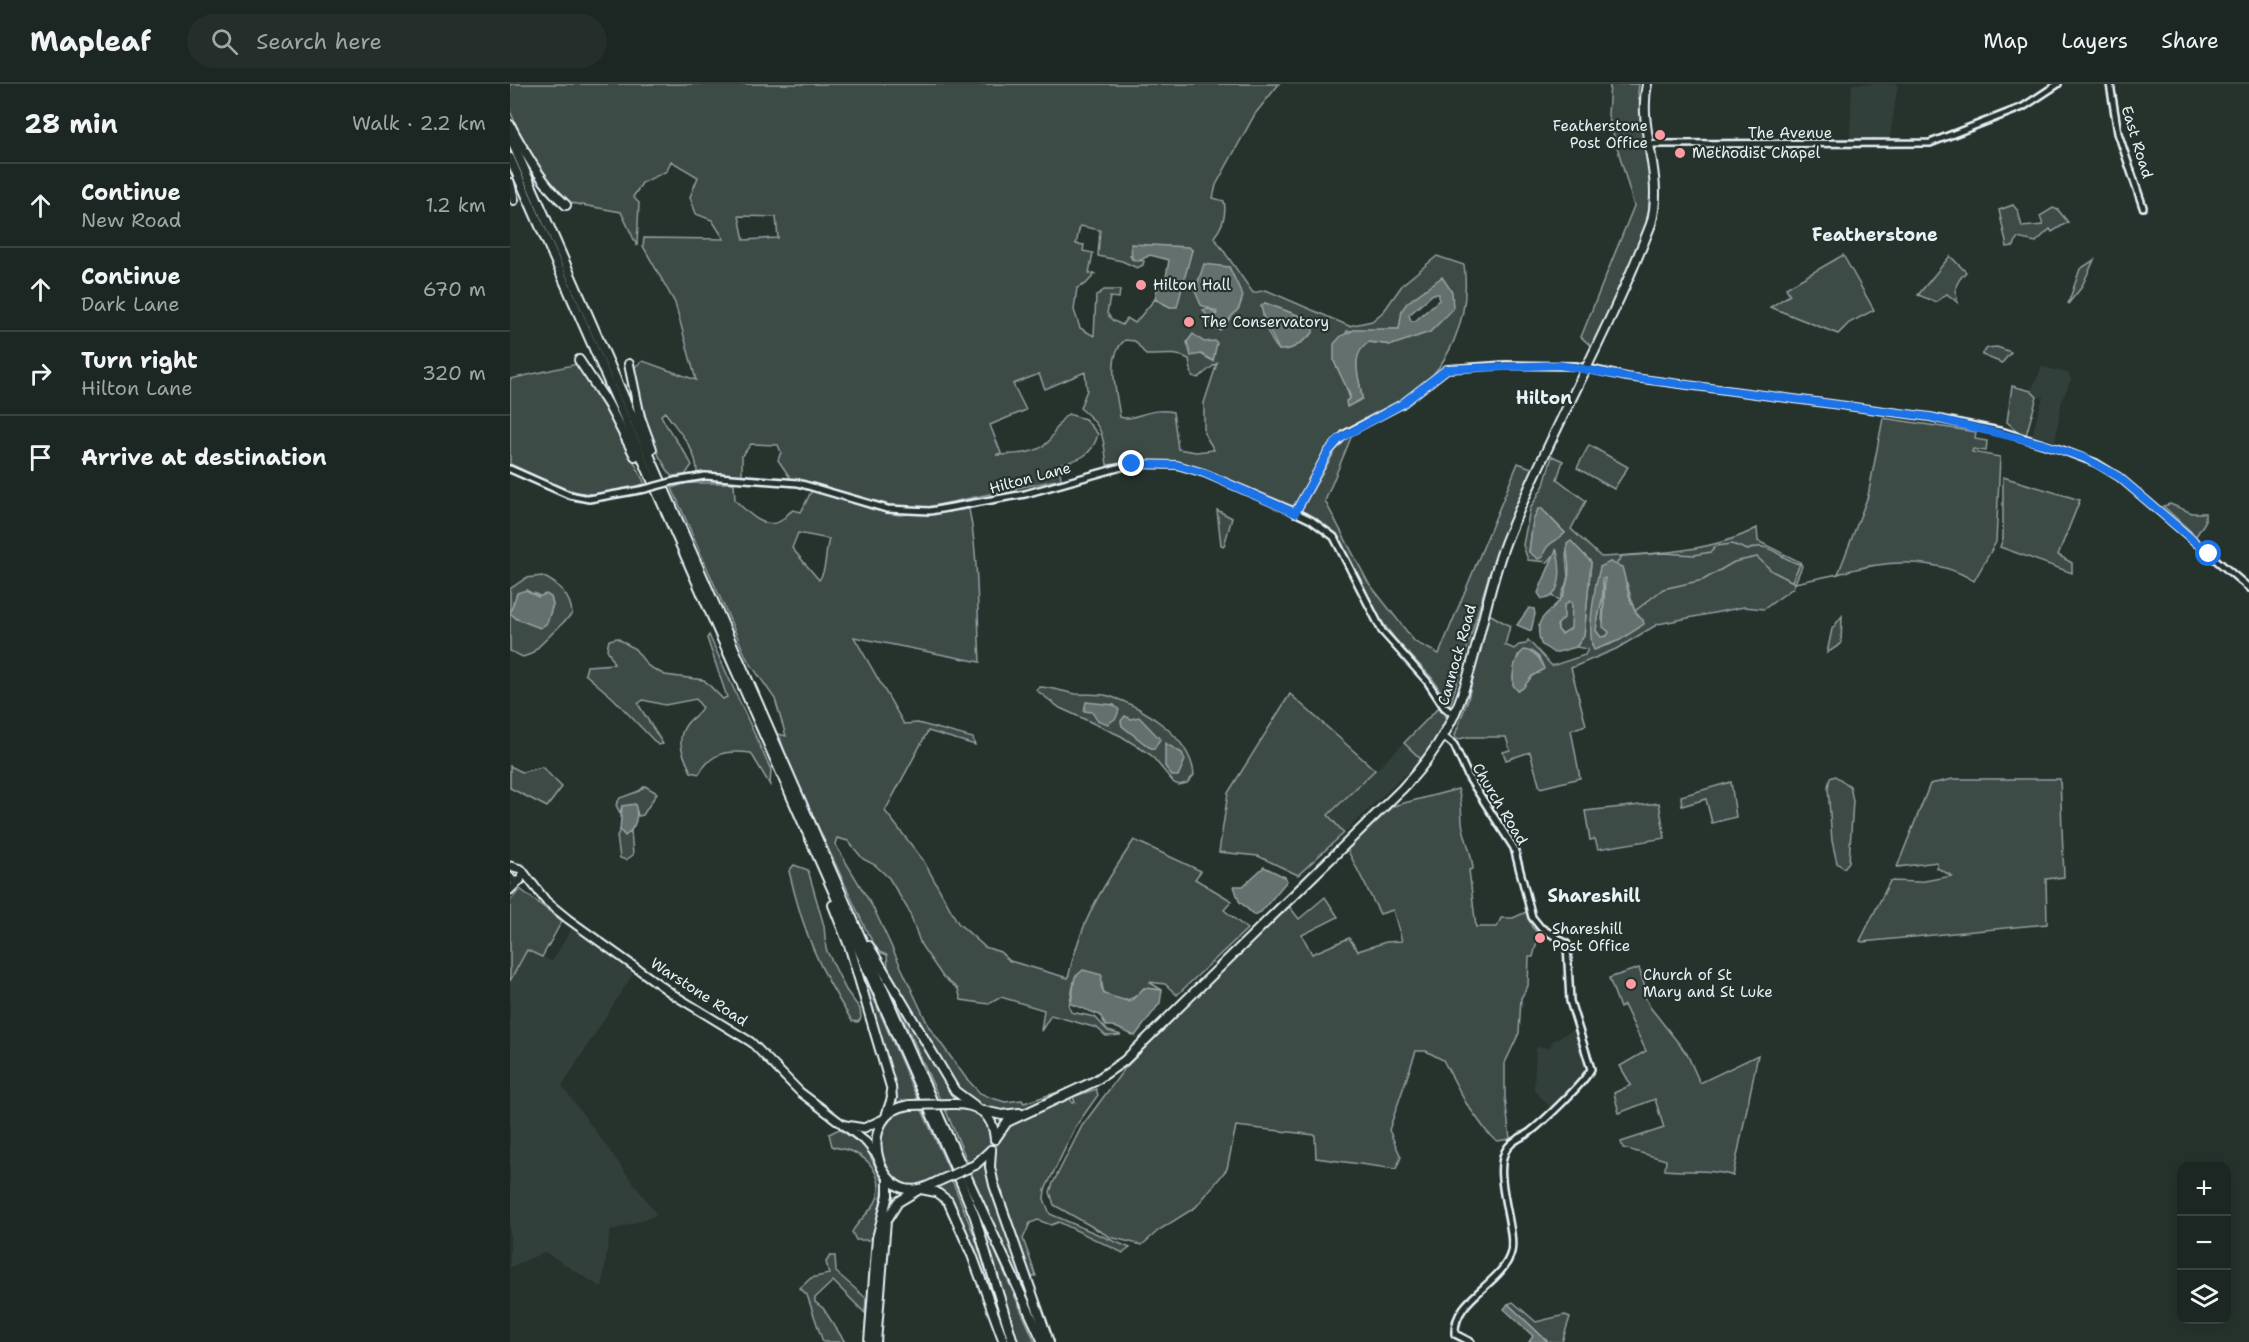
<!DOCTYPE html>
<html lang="en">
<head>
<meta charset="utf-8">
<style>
  :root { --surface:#1c2622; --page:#252e2a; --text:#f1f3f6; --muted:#a0a5a5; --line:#3a4340 }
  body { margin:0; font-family:"Shantell Sans",sans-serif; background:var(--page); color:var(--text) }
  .controls { position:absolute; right:18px; bottom:18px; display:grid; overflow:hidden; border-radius:12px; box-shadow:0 3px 15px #0003 }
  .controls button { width:54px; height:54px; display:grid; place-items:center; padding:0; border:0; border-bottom:2px solid var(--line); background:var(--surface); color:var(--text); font:30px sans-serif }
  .stop { position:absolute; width:18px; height:18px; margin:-14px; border:4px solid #1a73e8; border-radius:50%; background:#fff }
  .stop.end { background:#1a73e8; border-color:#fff; box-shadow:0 2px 6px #0008 }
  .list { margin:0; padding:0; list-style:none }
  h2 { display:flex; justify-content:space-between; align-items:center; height:78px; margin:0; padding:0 24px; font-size:26px }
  h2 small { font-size:20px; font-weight:400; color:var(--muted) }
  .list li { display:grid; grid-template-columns:39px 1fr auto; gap:18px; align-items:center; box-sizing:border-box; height:84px; padding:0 24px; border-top:2px solid var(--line) }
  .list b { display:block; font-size:22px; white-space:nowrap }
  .list p { margin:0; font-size:20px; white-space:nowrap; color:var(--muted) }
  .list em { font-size:20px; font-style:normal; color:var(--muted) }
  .icon { flex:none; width:33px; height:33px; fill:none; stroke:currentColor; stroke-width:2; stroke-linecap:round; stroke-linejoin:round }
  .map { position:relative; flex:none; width:1739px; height:1258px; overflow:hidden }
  header { display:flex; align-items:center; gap:36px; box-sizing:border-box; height:84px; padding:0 30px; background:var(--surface); border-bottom:2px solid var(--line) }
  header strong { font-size:28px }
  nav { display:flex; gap:33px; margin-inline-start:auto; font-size:21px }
  .search { width:420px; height:54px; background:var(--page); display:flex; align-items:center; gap:15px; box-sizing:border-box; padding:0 21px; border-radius:33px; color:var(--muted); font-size:22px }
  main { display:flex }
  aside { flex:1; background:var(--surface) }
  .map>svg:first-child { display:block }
</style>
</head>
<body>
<header>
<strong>Mapleaf</strong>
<div class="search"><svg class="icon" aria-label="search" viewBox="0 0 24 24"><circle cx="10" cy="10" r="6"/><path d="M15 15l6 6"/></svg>Search here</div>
<nav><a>Map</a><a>Layers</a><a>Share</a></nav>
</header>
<main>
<aside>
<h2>28 min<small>Walk · 2.2 km</small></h2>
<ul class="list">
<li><svg class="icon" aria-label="ahead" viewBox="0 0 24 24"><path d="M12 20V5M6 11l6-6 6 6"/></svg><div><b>Continue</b><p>New Road</p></div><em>1.2 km</em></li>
<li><svg class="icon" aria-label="ahead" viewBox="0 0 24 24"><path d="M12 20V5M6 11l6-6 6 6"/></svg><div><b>Continue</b><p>Dark Lane</p></div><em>670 m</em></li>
<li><svg class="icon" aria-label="right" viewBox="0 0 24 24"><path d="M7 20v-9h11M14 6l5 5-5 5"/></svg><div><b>Turn right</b><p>Hilton Lane</p></div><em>320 m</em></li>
<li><svg class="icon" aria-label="arrive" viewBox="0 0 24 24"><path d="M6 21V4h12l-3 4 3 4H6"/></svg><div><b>Arrive at destination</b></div></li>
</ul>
</aside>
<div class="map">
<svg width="1739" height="1258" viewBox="0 0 1739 1258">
  <rect width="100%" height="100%" fill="#26332d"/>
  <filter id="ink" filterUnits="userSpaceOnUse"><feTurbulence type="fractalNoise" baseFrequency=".0167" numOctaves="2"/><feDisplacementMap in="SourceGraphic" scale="12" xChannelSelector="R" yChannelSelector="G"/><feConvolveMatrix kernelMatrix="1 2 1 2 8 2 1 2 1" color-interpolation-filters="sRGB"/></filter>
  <g filter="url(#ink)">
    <g fill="#333f3a">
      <polygon points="1342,0 1388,0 1380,53 1373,57 1340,57"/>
      <polygon points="1532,283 1558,289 1561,295 1552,316 1545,357 1522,351 1533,313 1527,313 1521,307"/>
      <polygon points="894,659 911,675 834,749 818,732"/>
      <polygon points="62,844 124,888 52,1002 147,1131 100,1147 92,1204 35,1168 0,1183 0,897 17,865 42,878"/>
      <polygon points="1064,945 1077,981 1075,990 1042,1025 1024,1006 1026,963 1039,964 1043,957"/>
    </g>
    <g fill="#3e4b47" stroke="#939ea0" stroke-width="1.5" fill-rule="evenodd">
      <path d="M0,0H769L745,30L706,101L703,114L714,117C717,131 713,142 704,153L743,209L756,206L839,242L862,237L874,227L893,200L927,172L954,181C961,232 940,287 894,315C870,329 841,340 821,361C812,370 808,385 801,396C796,405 789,414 783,422C713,395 675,371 597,381C593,352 594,343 570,324L577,306L575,288L535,305L529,290L503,300L516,326L480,341L491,369L486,371C501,370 527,371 538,358C546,348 547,338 558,330L575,335L588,350C582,372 570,376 549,380L551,395L418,423H387L303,399L281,395L268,376L271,368L268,361L241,360L232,372V393L187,390C188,366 168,347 155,328L151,331C159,350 173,363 182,381L175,391L161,392L149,372L120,286L133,277L186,296L165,219L133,162L134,154L214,155L202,136L186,130L180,113L188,93L161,77L157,87L132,99L123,113L129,119L127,162L111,128L61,119L44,107L22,76L0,27ZM229,132L266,133L268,154L234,156ZM570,142L590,146L588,172L612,177L627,184L633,181L634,177L622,175L620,172L682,166L660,223L645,215L625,239L617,234L612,241L602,236L597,229L600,213L609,214L610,206H594L586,212L584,252L570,244L564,226L567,204L576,200L585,190L579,189L583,169L573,167L574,161L566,160ZM719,183C736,223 739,213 705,244L699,237L707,228L694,222L689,193ZM932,194L926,243L882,261L858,258C837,274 851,295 852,315H840L833,294L824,277L837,247L889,245L897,219ZM755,219L795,234L803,240L769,266C759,255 749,232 755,219ZM615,256L625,257L636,271C652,272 664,267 679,275L682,292L688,294L707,279L694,319V349L704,366L686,368L668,365L663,328C641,322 623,338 610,333C607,310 595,272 615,256Z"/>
      <path d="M1100,0H1129L1128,9C1135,46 1143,85 1139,123C1134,168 1101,222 1082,263L1071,253L1124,122L1098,31Z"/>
      <polygon points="1503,121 1508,127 1512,143 1533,141 1530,132 1543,124 1548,126 1558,138 1542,148 1540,145 1526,158 1507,154 1504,162 1497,163 1489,126"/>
      <polygon points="1333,171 1364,226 1339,239 1328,250 1260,223 1280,211 1276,204"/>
      <path d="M1440,172L1456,188C1445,199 1444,204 1448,219L1437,210L1426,218L1408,211Z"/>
      <polygon points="1584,176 1571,204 1558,220 1570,185"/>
      <polygon points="1487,263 1501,268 1492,279 1472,271 1477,264"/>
      <path d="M67,280L110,350L135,400C123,403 110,408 98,409C64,415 30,393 0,380V295Z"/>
      <polygon points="1502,302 1521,307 1527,313 1516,351 1507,347 1497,338"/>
      <path d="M1373,334L1466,348L1465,355L1477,357L1476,367L1463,365L1462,368L1490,373L1486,458L1464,497C1425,471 1370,477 1328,490L1358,412Z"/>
      <polygon points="842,351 815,417 858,498 905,558 929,570 1008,379 1024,385 978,494 940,622 922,594 886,556 863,526 825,450 791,427 829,360"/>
      <polygon points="1079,361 1118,383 1104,405 1067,384"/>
      <path d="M1042,372L1053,377L1047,395L1076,417L1061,445L1091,473C1141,470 1203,468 1247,444L1248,457L1290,478L1292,482L1283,504L1254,525L1234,523L1148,540L1106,565L1061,584L1076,641L1061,646L1070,694L1030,704L1020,668L996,676L993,668L1000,666L996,653H957L946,656L945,651L958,615L977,534L981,531L1000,542L995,561L1004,565L1009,561L1016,560L1018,556L1042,582L1075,571L1078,565L1066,563L1074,552L1081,478L1061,458L1056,470L1058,494L1050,516L1041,512C1052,499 1049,483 1047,467L1038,478L1018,476L1013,461L1020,425L1034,401ZM1037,430L1055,449L1034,464L1019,468L1023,437ZM1100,478L1117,499L1129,544L1099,561H1082L1086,499ZM1021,567L1029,573V589L1003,593L1008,571Z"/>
      <polygon points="1493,393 1570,416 1548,471 1562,479 1562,489 1490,463 1493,455"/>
      <path d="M176,399H224L225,416C236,427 255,448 272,436C276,432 278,429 283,426L291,428L302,406L364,426L389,431L459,425C469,475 467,527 470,578L344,553L394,640L408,639L463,654L465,661L418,647L375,727L413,776L448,839L475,863L490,868L500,877L558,894C571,836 591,805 624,756L691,787L685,795L722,817L714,826L737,845L667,911L655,900L639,898L652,906L634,904C622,919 611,919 594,910L591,895L565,893L559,922L561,928L585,933L598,947L611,951L596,952L587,944L541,931L531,947L534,926L491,913L479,920L451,916L448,905L433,893L411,861L399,827L379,794L365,781L353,775L338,757L327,754L325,760L364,825L419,943L456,994L470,1009L479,1013L495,1018L512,1016L514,1019L548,1008L549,1010L512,1026L497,1028L478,1025L460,1015L448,1003L378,884L377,871L369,868L358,850L277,676L269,650L276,652L265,615L237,575L162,404ZM288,449L319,455C315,467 317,486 309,496L282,464Z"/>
      <polygon points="1660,420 1682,429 1695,429 1695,438 1686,452 1653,422"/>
      <polygon points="707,426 722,434 714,462 711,461"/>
      <path d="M32,492C48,499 61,512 62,530L21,570L13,573L0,567V505L16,494ZM24,509L43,520L37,539L30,544L20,539L3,518Z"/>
      <path d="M1095,494L1092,536L1099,548L1097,552L1091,553L1086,547C1087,530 1096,511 1092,495Z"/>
      <path d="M1058,517L1062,519V544L1052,550L1048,546C1047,536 1052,524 1058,517Z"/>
      <polygon points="1332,532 1331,560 1317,569 1322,545"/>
      <path d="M199,551L261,686L260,701L241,669C216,666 202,668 189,690L181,688C174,673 165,656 176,641C181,633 188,632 192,623L186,615L155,621L133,616L128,620L153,660L148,661L103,614L75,590L77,582L104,580L97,565L99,556L107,554L125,565L138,582L155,591L194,596L213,615L217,613L197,554Z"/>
      <path d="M529,603C542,603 553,608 566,610C577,611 588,609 599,612C632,622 681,653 684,691L677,699L669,701L664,699L641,671L611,652L550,624L526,606Z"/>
      <polygon points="780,610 865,686 818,731 834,749 788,791 748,772 709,768 718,709"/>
      <polygon points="930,622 937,634 936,641 911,675 894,659"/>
      <polygon points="0,682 12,688 32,683 52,703 37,723 0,704"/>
      <polygon points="1325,692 1340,702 1343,717 1339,778 1334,784 1327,779 1322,757 1318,703 1320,694"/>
      <polygon points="1443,695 1550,695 1554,793 1536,795 1537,840 1352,858 1350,857 1380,797 1409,798 1442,792 1427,784 1427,778 1387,783 1420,700"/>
      <polygon points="1221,698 1226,733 1202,739 1196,715 1172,722 1171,712"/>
      <polygon points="135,702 147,709 133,731 128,732 127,727 112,722 110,729 106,721 110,714 129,707"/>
      <path d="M948,705C952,718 951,725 952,738C954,754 962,768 963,785L959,786L966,843H987L991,834H1003L1016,828L1022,843L1029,850L1023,873H1019L1018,902L1011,914L1009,949L995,979V1013L1000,1055L987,1057L977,1048L956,1019L933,976L916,967H906L879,1046L891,1073L886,1085L806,1074L805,1051L726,1042L717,1085L686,1123L649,1146L632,1161L600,1153L544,1121L540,1108L543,1099L572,1042L615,984L778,821L789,835L815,813L828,833L792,851L802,870L839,854L848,867L876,858L892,857L883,826L870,830L837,765L883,722Z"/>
      <polygon points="1149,719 1155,754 1088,765 1085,755 1080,756 1075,727"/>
      <polygon points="110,746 115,751 121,747 123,771 116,776 110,774 107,752"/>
      <path d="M284,781L298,786L314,842L316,865L336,906L350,925L351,934L348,938L342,937C309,885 293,848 279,787Z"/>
      <polygon points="10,805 52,837 32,873 17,866 0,897 0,817"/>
      <polygon points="346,874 408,1016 391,1018 382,1022 385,1010 383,995"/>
      <path d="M1129,884L1136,907L1133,909L1140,923L1177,970L1190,999L1248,971L1223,1092C1202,1084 1178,1089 1155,1086L1156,1076L1113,1064L1111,1058L1154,1044L1145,1015L1109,1029L1104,1009L1121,1001L1110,982L1136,967L1114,921L1110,924L1099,894Z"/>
      <polygon points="374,892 444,1011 452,1017 430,1016"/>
      <polygon points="586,1005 588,1011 566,1042 535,1106 534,1115 540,1130 620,1164 613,1169 549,1138 541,1141 528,1136 520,1139 513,1155 526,1192 520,1194 487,1098 482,1077 490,1052 504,1038 560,1014 562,1019 565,1018 563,1013"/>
      <path d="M448,1023C486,1025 494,1066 458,1079L435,1025Z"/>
      <path d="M411,1024L440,1088C426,1094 411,1103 396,1101C371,1098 360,1047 380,1032C389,1025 401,1026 411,1024Z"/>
      <path d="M329,1045L356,1064L374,1100L364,1150L359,1156H346L342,1148C348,1137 359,1129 365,1119C376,1099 363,1077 345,1069C337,1065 329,1065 322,1062L319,1050Z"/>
      <polygon points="478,1077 526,1232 524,1232 460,1088"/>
      <polygon points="442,1096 466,1156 498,1258 443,1119 422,1103"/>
      <polygon points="457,1104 467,1126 525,1258 508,1258"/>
      <polygon points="320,1172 325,1172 326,1188 356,1214 355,1229 323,1197 305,1214 305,1218 313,1224 335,1258 313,1258 297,1211 290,1204 301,1194 319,1190 316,1178"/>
      <polygon points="1003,1218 1026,1238 1055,1231 1060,1233 1052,1258 1038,1258 998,1220"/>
    </g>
    <g fill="#636f6d" stroke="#98a3a5" stroke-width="1.5" fill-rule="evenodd">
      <polygon points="621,160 679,163 682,166 667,223 660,223 645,215 648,200 655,199 659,176 640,171 629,177 622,175"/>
      <polygon points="694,180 719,183 733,212 729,224 710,246 705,244 693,226 700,225 706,231 707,228 691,221 685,207"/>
      <path d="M932,193L942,208L943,225L920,248L882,261L859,258C837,273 851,295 852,315L837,323L836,317L840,315V311L824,277V260L831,252L846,245H889L892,226L897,219ZM923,210H929V216L905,237H901L899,231Z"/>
      <path d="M755,219L795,234L803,240V249C792,258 784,267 769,266L754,235L751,222Z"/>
      <polygon points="683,250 694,258 705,257 707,259 703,277 691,270 681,272 677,258"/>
      <path d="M1028,425H1032L1055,449C1046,459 1036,457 1033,473L1028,475L1019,468L1023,437Z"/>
      <path d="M1061,457L1081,478L1074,552L1066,563L1044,569L1031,560C1023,533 1036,533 1050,516C1054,512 1057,499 1058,494C1061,483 1056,472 1057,460ZM1059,517L1062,519L1061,544L1052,550L1048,546L1047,541L1054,534V522Z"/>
      <path d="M1046,466C1052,480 1053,515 1032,515L1028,509Z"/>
      <path d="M1100,478L1112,483C1117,499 1119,526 1133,536L1134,540L1110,556L1084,566C1076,549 1085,502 1090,483ZM1095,494L1093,543L1099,548L1097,552L1091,553L1086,547C1087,531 1096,511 1092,495Z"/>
      <polygon points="16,506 28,513 36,510 41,513 43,520 37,539 30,544 7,535 0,529 7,509"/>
      <polygon points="1019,524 1024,525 1025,530 1021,547 1007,541"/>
      <path d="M1014,566C1026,568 1031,575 1034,585L1022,592L1013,604L1008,607L1003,601C1003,588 1003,575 1014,566Z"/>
      <polygon points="576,618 604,621 609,626 606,634 598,640 587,636 582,628 574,627"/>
      <polygon points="615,632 621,635 629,633 650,655 644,665 639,663 612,642 611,637"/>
      <polygon points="655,659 672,669 675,676 668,692 662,692 655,682"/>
      <path d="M125,720C129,732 126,744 115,752L110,746L112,722Z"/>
      <polygon points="754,783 775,793 777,797 751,828 744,831 729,817 724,802 733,802"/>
      <polygon points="573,886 592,891 591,902 594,910 620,918 634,904 652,906 650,919 625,952 603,942 596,942 590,931 561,920 565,893"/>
      <polygon points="998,1220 1038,1258 1019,1258 1023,1252 994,1225"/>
    </g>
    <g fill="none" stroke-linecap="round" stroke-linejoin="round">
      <g stroke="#98a3a5" stroke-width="1.5">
        <path d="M1107,479L1112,472L1154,469L1184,471L1201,468L1206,462L1222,460L1238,466C1258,455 1271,476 1290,480L1282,497"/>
        <polyline points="1125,527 1153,505 1193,496 1224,478 1247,473 1262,487 1285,499 1328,490"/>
      </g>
      <defs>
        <g id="minor">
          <polyline points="1600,0 1608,49 1633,123"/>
          <polyline points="1141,60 1420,59 1513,23 1548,0"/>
          <polyline points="0,385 59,411 79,415 135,405"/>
          <polyline points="165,397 195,392 288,399 377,425 420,427 515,410 622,380 667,381 694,389 778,425 801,436 824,453 872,547 917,597 934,623 944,631"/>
          <polyline points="785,429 818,368 835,350 892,320 937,285 996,281 1066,282 1117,293 1420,333 1494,348 1552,366 1586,379 1609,393 1739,504"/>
          <path d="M933,652L944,661L959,694L1004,764L1022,833L1030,843L1057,860L1060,917L1081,985C1074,999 1034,1037 1020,1048C1014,1052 1006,1055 1001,1060C977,1080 1007,1143 1001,1168C993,1200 943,1214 945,1250L961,1258"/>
        </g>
        <g id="major">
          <polyline points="0,782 11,785 36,817 58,835 164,911 241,958 290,1008 356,1058 368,1073"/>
          <polyline points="0,793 3,797 10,797 13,788"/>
          <polyline points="0,806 9,797"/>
          <polyline points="336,1041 354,1044 371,1036"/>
        </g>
        <g id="highway">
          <path d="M0,41C16,70 31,99 56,121"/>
          <polyline points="0,53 431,1037 533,1258"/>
          <polyline points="0,74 445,1084 465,1133 503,1258"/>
          <polyline points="0,99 4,116"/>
          <polyline points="69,276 98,320 125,372"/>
          <polyline points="119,280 130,333 142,365"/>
          <polyline points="323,821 340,864 381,1003 382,1014 377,1029"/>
          <polyline points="359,862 445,1007 464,1021"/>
          <path d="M442,1020C467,1019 483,1029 485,1055"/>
          <path d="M400,1021C344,1028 366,1115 409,1105C416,1104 424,1099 431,1096"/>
          <polyline points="474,1027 492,1031 509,1029"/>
          <path d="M485,1055L497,1038L585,997L614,977L892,705C913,683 931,659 944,631C968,576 974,514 996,457C1040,349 1099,248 1141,140C1155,91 1127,46 1137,0"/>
          <polyline points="481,1066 480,1083 484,1101 539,1258"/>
          <polyline points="465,1081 481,1066"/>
          <polyline points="411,1105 426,1108 438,1117 462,1171 494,1258"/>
          <polyline points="359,1258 367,1154 378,1111 378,1095"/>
          <polyline points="366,1258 376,1137 388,1118 408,1106"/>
        </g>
      </defs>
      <use href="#minor" stroke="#e8f1f8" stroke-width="10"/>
      <use href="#major" stroke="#e8f1f8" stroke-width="11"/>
      <use href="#highway" stroke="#e8f1f8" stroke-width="12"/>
      <use href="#minor" stroke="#26332d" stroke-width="5"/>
      <use href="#major" stroke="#26332d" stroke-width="7"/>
      <use href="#highway" stroke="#26332d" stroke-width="8"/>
      <defs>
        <polyline id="minor-bridge" points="135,405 165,397"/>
        <g id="highway-bridge">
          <polyline points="400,1021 442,1020"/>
          <polyline points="431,1096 465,1081"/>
        </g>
      </defs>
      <use href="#minor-bridge" stroke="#e8f1f8" stroke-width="10" stroke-linecap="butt"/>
      <use href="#highway-bridge" stroke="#e8f1f8" stroke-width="12" stroke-linecap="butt"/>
      <use href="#minor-bridge" stroke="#26332d" stroke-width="5"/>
      <use href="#highway-bridge" stroke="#26332d" stroke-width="8"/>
    </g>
  </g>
  <g fill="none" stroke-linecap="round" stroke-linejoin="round" filter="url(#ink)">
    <polyline stroke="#1a73e8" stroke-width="8" points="622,380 667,381 694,389 785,429 818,368 829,355 892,320 937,285 1049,281 1117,293 1420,333 1533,360 1575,374 1609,393 1699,470"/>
  </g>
  <g fill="#ff9aa2" stroke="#26332d" stroke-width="2">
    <circle cx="1150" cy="51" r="6"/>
    <circle cx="1170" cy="69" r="6"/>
    <circle cx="631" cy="201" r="6"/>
    <circle cx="679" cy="238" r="6"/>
    <circle cx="1030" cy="854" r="6"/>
    <circle cx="1121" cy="900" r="6"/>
  </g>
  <g text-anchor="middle" stroke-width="4.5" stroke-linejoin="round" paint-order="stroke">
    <g font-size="15" fill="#e8f1f8" stroke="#26332d" text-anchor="start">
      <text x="1138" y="47" text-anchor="end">Featherstone<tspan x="1138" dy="17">Post Office</tspan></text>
      <text x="1182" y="74">Methodist Chapel</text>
      <text x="643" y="206">Hilton Hall</text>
      <text x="691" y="243">The Conservatory</text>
      <text x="1042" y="850">Shareshill<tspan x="1042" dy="17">Post Office</tspan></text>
      <text x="1133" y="896">Church of St<tspan x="1133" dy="17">Mary and St Luke</tspan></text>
    </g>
    <g font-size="15" fill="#e8f1f8" stroke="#26332d">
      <text x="1280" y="54">The Avenue</text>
      <text transform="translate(1627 58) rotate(73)" y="5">East Road</text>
      <text transform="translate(520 394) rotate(-15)" y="5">Hilton Lane</text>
      <text transform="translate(947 571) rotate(-74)" y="5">Cannock Road</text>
      <text transform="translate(990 720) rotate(59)" y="5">Church Road</text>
      <text transform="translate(189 908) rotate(33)" y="5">Warstone Road</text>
    </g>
    <g font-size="18" font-weight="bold" fill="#e8f1f8" stroke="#26332d">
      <text x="1365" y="157">Featherstone</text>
      <text x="1034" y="320">Hilton</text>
      <text x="1084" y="818">Shareshill</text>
    </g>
  </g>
</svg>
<div class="controls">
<button>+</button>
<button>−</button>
<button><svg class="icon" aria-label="layers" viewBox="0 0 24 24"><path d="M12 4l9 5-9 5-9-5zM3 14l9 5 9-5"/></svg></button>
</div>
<div class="stop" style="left:1699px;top:470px"></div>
<div class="stop end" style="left:622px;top:380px"></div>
</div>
</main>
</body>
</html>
